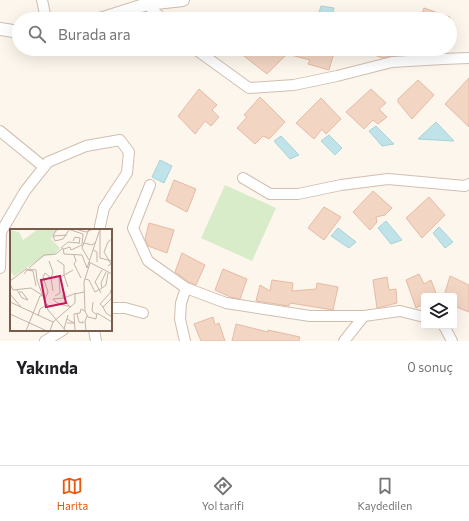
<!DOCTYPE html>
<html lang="tr">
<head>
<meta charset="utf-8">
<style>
  :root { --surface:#fff; --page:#f6f6f6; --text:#202124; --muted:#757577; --line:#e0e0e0; --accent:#ea580c }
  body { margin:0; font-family:Commissioner,sans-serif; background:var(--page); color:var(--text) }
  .controls { position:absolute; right:12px; bottom:12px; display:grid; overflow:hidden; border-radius:4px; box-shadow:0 4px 16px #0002 }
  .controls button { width:36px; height:36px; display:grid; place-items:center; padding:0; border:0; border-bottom:1px solid var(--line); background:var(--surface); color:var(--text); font:20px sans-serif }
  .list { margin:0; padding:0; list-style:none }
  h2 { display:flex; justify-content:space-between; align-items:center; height:52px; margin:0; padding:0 16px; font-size:17px }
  h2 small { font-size:13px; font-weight:400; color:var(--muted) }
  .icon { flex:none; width:22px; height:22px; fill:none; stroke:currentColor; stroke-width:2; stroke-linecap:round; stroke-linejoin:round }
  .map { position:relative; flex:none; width:469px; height:341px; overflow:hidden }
  .search { position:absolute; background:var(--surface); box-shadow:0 4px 16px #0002; left:12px; right:12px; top:12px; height:44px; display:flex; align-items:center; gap:10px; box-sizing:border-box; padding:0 14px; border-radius:22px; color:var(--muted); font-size:15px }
  .sheet { height:124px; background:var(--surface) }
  nav { display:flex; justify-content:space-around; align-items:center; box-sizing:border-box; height:56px; border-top:1px solid var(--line); background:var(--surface); font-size:11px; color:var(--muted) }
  nav a { display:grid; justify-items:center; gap:2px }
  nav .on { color:var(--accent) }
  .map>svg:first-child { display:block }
</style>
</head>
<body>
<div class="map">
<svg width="469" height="341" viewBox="0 0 469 341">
  <rect width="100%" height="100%" fill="#fdf6ec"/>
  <polygon fill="#d8ecc9" points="225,185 276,208 252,261 201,238"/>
  <g fill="#bfe3e8" stroke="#a5d3da">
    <polygon points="321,6 334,8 331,19 317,19"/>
    <polygon points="436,122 454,141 418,139"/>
    <polygon points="376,126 394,144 382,146 369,131"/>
    <polygon points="329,135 342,148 335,155 321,141"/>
    <polygon points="281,136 299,155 290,159 274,141"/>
    <polygon points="160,160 172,166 164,183 152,177"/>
    <polygon points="386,221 402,240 391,244 378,228"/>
    <polygon points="439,227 453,242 445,248 433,233"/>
    <polygon points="338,228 356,242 349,248 331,236"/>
  </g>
  <g fill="#f3d5c3" stroke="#e6bba3">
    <polygon points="424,8 450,17 450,19 420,19"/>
    <polygon points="235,49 335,49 329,70 308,64 310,60 287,54 267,74"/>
    <polygon points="362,49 392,49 391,56 383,58 362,51"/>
    <polygon points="469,78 469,127 445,104"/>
    <polygon points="418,80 434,95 412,119 398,102 398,99"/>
    <polygon points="199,89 217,105 212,110 219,117 211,126 205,121 195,134 178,116"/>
    <polygon points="371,89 386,103 379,109 387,117 378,124 373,120 364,129 346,112"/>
    <polygon points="260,97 285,122 269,139 263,136 255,144 237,128 247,117 244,115"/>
    <polygon points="321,98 341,119 326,134 322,129 314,139 296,123"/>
    <polygon points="174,180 196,189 187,212 166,201"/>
    <polygon points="373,191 392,208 385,215 376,217 377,222 370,230 353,212"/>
    <polygon points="429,197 445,215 422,238 406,218"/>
    <polygon points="324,207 341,217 324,240 308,228"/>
    <polygon points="149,223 174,230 167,253 148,246 145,239"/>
    <polygon points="182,253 205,265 196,285 189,282 175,272"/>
    <polygon points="223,269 247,279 240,299 230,297 215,290"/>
    <polygon points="419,274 424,284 431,280 437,296 424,296 424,304 416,308 406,280"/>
    <polygon points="450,276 469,285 469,312 454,306 454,296 444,296"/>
    <polygon points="387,277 389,290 396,289 397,303 377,308 373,280"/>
    <polygon points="272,280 293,283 292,291 316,289 317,283 338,287 333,310 290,303 289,306 256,301 260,285 270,291"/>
    <polygon points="213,317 215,325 219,323 225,341 201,341 194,324"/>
    <polygon points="236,324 268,332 268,330 300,337 299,341 232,341"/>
  </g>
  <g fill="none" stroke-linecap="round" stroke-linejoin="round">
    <defs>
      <g id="minor">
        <polyline points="42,0 46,19"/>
        <polyline points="147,4 162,19"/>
        <polyline points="195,49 249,88 294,85 337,76 392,62 443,59 469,58"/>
        <polyline points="0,131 44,167"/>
        <polyline points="243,178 270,194 298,194 341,185 388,179 465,186 469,184"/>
        <polyline points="150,185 133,228 148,261 186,288 226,303 310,316 364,316 400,311 424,317"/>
        <polyline points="0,268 1,232 25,191 48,162 86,146 120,140 129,152 127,173 115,191 104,208 100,226 100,230"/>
        <polyline points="111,308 125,308 143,313"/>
        <polyline points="444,326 452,341"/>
        <polyline points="94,330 96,341"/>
        <polyline points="45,341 63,330"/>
        <polyline points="185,341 180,319 181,303 186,288"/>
        <polyline points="344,341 364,316"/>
      </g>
      <g id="tertiary">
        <polyline points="100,19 147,4 183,0"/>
        <polyline points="0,29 19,32"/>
      </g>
    </defs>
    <use href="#minor" stroke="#d1beb0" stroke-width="12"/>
    <use href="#tertiary" stroke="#d1beb0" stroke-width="14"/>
    <use href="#minor" stroke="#fff" stroke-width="10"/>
    <use href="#tertiary" stroke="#fff" stroke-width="12"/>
  </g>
  <g transform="translate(10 229)">
    <rect width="102" height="102" fill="#fdf6ec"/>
    <path d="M28,0H51L45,3L41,10L50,19L44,26L35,27L4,47L0,41V1L9,3L13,11Z" fill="#d8ecc9"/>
    <path fill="none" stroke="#c5b3a7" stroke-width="1" d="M47,0L43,7L45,12L53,10L59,1M58,0L73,5L72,16M65,0L76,3L83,0M90,0L79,33L102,45M90,1V29L102,32M43,7L57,6M63,12L65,8L70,9L69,15M74,14L82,16L86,13M51,19L58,13L69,14M72,19L79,0M72,19L79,31M54,20L60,18L61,21L72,16M83,21L87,23V33M46,25L53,19L54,25L72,26L77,39L79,33M64,26L66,32L64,35L71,49M47,31L54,36V46L58,58M39,32L43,43L41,49M80,34L74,53L75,82L78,88L86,90L87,84L102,93M98,37L101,35L94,23L98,13L102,10M19,39L34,26L46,25M96,43L91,54L92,59L96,56L98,44M14,45L17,41L23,42L26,57M75,50L79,51L85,63L92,59M0,52L16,40L26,41L27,51L38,81L56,102M0,55L3,61L21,59L32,66M7,61L12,69L18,71L12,63H9M91,64L85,53L92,41M0,65L11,78M52,66L59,77M45,67L50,64L49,49L63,41M102,69L93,78L96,84L102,88M35,70L38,63L33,48L35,44L41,49L43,62M0,73L43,93L40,102M83,73L82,82L87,86M61,78L47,74L43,70L54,69L66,64M93,78L90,75L101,63L100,61M0,85L37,102M67,85L69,93L73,94V92M28,87L30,80L38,75M43,93L65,74V65L74,63M57,94H64L57,90M54,100L58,86M16,102L30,67L34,66M65,102L64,85L70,84L71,80L75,82M76,102L75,92L77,87"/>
    <path fill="#c2185b" fill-opacity="0.15" stroke="#c2185b" stroke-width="2" d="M50,47L56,74L36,78L31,51Z"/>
    <rect width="102" height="102" fill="none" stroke="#7a5c4d" stroke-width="2"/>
  </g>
</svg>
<div class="controls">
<button><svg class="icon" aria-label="layers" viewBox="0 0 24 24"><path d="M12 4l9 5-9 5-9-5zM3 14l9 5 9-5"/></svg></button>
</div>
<div class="search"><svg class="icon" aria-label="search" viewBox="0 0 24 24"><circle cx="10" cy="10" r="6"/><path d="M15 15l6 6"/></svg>Burada ara</div>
</div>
<section class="sheet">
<h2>Yakında<small>0 sonuç</small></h2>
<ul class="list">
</ul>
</section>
<nav>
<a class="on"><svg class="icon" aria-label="map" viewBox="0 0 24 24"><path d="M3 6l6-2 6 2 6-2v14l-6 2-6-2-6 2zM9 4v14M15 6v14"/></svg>Harita</a>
<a><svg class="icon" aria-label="directions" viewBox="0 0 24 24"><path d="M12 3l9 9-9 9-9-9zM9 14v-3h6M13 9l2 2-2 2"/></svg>Yol tarifi</a>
<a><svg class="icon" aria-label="saved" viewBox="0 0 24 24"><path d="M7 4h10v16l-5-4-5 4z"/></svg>Kaydedilen</a>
</nav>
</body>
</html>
